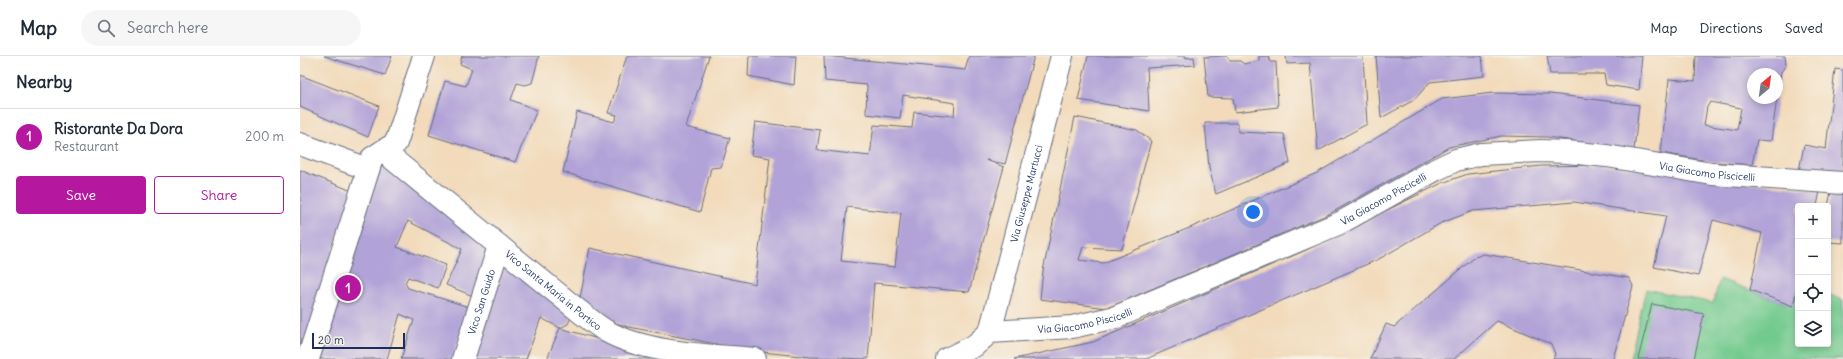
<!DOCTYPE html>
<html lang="en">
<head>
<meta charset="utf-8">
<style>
  :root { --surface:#fff; --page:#f6f6f7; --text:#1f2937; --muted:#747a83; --line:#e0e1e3; --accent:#b5179e }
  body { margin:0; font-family:Delius,sans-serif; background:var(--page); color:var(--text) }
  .controls { position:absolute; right:12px; bottom:12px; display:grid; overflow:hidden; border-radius:4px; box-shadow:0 2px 6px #0003 }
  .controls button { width:36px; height:36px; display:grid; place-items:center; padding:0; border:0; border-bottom:1px solid var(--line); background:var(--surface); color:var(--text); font:20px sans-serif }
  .compass { position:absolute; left:1447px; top:12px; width:36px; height:36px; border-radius:50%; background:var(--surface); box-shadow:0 2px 6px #0003; rotate:29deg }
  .scale { position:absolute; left:12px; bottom:10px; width:93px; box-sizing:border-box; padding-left:4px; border:2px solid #1b2f5e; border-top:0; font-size:11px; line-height:14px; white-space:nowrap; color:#1b2f5e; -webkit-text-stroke:3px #f7f3e8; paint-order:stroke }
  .you { position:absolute; left:953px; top:156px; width:14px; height:14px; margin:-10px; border:3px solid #fff; border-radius:50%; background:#1a73e8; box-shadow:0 0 0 6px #1a73e833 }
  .badge { display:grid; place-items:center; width:26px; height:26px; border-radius:50%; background:var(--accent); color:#fff; font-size:13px; font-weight:700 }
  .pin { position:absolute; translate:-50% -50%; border:2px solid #fff; box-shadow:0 1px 4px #0006 }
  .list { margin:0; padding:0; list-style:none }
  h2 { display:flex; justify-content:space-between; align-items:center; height:52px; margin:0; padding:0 16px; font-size:17px }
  h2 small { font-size:13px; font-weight:400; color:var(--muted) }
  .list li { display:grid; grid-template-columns:26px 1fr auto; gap:12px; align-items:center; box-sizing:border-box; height:56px; padding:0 16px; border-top:1px solid var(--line) }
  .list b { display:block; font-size:15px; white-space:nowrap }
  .list p { margin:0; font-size:13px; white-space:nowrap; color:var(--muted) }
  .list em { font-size:13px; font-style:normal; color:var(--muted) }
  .actions { display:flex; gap:8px; padding:12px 16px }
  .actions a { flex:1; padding:9px 0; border:1px solid var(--accent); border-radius:4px; text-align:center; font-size:14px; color:var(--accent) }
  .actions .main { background:var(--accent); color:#fff }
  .icon { flex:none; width:22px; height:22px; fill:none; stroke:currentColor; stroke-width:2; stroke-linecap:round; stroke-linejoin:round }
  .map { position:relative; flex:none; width:1543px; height:303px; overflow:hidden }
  header { display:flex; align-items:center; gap:24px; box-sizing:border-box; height:56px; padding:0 20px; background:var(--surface); border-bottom:1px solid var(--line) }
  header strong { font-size:19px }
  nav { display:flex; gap:22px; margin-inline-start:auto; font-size:14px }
  .search { width:280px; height:36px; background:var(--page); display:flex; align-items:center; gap:10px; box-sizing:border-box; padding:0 14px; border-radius:22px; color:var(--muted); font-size:15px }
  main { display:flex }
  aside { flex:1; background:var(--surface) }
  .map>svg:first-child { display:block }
</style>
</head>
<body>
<header>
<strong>Map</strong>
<div class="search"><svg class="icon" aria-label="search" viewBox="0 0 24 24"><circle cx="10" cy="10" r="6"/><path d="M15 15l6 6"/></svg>Search here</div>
<nav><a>Map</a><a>Directions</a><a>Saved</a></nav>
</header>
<main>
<aside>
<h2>Nearby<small></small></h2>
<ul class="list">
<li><span class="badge">1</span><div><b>Ristorante Da Dora</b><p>Restaurant</p></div><em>200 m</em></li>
</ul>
<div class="actions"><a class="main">Save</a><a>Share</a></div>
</aside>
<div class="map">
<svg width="1543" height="303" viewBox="0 0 1543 303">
  <rect width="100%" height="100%" fill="#f7f3e8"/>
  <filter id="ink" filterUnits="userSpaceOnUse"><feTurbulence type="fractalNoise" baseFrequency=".025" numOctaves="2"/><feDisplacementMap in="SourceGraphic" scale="8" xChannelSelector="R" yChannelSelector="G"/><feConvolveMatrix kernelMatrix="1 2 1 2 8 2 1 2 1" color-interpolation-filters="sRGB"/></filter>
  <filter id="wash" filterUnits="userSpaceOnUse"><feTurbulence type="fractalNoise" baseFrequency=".012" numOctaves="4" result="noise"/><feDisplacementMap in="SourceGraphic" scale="16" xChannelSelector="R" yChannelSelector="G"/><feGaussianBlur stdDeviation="0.9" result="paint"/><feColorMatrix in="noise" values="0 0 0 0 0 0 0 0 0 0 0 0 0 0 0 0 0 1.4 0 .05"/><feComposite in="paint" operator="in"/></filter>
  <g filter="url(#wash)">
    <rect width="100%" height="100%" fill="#f2daba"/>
    <polygon fill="#73ca8f" stroke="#477c76" points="1420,223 1493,250 1498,232 1498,288 1528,288 1528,238 1543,244 1543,303 1330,303 1346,233 1413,247"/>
    <g id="blocks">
      <g fill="#b1a3d8" fill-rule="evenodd">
        <polygon points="24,0 92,0 85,19"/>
        <polygon points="162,0 239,0 232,27 225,29 217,27 211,44 237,54 215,106 129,79 145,25 166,30 172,13 160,8"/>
        <polygon points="327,0 409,0 386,71 430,82 421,111 411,112 400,156 263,116 277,56 314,66 317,59 308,57"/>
        <polygon points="449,0 496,0 494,29 448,20"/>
        <path d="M524,0L665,14L669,0H734L705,108L686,104L704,111L669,236L574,227L568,303L510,301L452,295L329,271L302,263L279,247L290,192L455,228L470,102L451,99L455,66L520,74L517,94L570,100L574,69L612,72L614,56L654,60L655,47L603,39L600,62L566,58L567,29L525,25ZM547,151L601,157L595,211L541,205Z"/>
        <polygon points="788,0 886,0 886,2 894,1 895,9 847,12 849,55 778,44"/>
        <polygon points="927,0 930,5 940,5 944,8 959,5 959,0 969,0 970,6 976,6 978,51 935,56 933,42 908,41 904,1"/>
        <polygon points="986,0 1063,0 1067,68 1018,95 1010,7 987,8"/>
        <polygon points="1076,0 1182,0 1184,20 1130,26 1114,44 1081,62"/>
        <polygon points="1247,0 1342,0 1339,34 1306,29 1304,18 1250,18"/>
        <path d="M1396,0H1485L1486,9L1481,16L1478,32L1477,18H1453V42H1477L1471,85L1457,84L1452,109L1414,106L1361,97L1369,23L1395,25ZM1410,46L1441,52L1437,74L1404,69L1407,51Z"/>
        <polygon points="1535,13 1543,14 1543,119 1499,115 1504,89 1526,93"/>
        <polygon points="0,19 79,50 68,81 0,51"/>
        <polygon points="1193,37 1250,38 1339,49 1334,94 1247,81 1201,80 1149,91 1031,157 807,252 740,243 743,215 775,61 837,74 851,85 822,193 783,191 779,204 803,207 892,171 1017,117 1142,43"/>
        <polygon points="905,67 938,67 938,76 984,78 990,107 916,138 909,112"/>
        <polygon points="82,108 190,189 173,240 146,229 162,193 108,165 97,191 146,209 138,232 108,221 105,227 108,232 169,251 152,303 101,303 114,264 100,258 87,303 20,303"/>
        <polygon points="1303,109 1520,135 1517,150 1498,150 1498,228 1493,250 1450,234 1462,177 1413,164 1398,220 1354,211 1366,160 1274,146 1173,155 1141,167 1079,203 846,303 714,303 793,286 1006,194 1142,127 1168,118 1241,110"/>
        <polygon points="0,114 52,135 0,302"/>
        <polygon points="1531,136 1543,137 1543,187 1528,186 1528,150"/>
        <polygon points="1184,198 1329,222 1333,230 1313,303 1253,303 1255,298 1251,288 1197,265 1154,303 1070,303 1086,268 1094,271 1175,201"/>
        <polygon points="205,205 272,259 268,268 260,272 241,262 226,303 174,303"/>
        <polygon points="1352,248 1404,258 1394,303 1338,303"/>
        <polygon points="260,272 367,303 247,303"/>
      </g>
    </g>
  </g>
  <g filter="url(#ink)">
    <use href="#blocks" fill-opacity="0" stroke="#666b7e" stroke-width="1"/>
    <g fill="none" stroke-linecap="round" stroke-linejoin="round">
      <defs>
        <g id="minor">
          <polyline points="0,88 68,113"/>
          <path id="s1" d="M83,95L279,255C288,262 296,269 306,275C347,298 410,299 455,303"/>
          <path id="s2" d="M690,276L762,0"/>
          <polyline points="8,303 72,102 96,87 124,0"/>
          <path id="s3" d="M163,303L199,190"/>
          <path id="s4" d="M647,303L674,290L690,276L772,271L816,261L1040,167L1135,114L1156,104L1181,98L1241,95L1267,96L1307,100L1412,118L1543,127"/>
        </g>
      </defs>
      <use href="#minor" stroke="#666b7e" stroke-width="24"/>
      <use href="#minor" stroke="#fff" stroke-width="22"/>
    </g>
  </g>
  <g text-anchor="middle" stroke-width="3.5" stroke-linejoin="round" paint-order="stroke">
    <g font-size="10" fill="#1b2f5e" stroke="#f7f3e8">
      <text dy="4" stroke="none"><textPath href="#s4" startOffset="807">Via Giacomo Piscicelli</textPath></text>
      <text dy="4" stroke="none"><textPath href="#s2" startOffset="143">Via Giuseppe Martucci</textPath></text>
      <text dy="4" stroke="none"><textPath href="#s4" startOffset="471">Via Giacomo Piscicelli</textPath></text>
      <text dy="4" stroke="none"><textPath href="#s1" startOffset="220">Vico Santa Maria in Portico</textPath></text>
      <text dy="4" stroke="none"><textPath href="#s3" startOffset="60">Vico San Guido</textPath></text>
      <text dy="4" stroke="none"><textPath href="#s4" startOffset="147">Via Giacomo Piscicelli</textPath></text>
    </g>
  </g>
</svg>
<div class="controls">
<button>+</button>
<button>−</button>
<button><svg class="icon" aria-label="locate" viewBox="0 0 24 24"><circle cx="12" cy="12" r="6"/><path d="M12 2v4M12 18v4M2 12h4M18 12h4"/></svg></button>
<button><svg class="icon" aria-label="layers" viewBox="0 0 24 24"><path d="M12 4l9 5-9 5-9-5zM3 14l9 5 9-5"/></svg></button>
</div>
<svg class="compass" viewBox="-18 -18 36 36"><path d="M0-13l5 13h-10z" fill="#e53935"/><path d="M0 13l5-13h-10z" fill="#747a83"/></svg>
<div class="scale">20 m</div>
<div class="you"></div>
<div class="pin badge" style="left:48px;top:232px">1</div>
</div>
</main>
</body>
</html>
